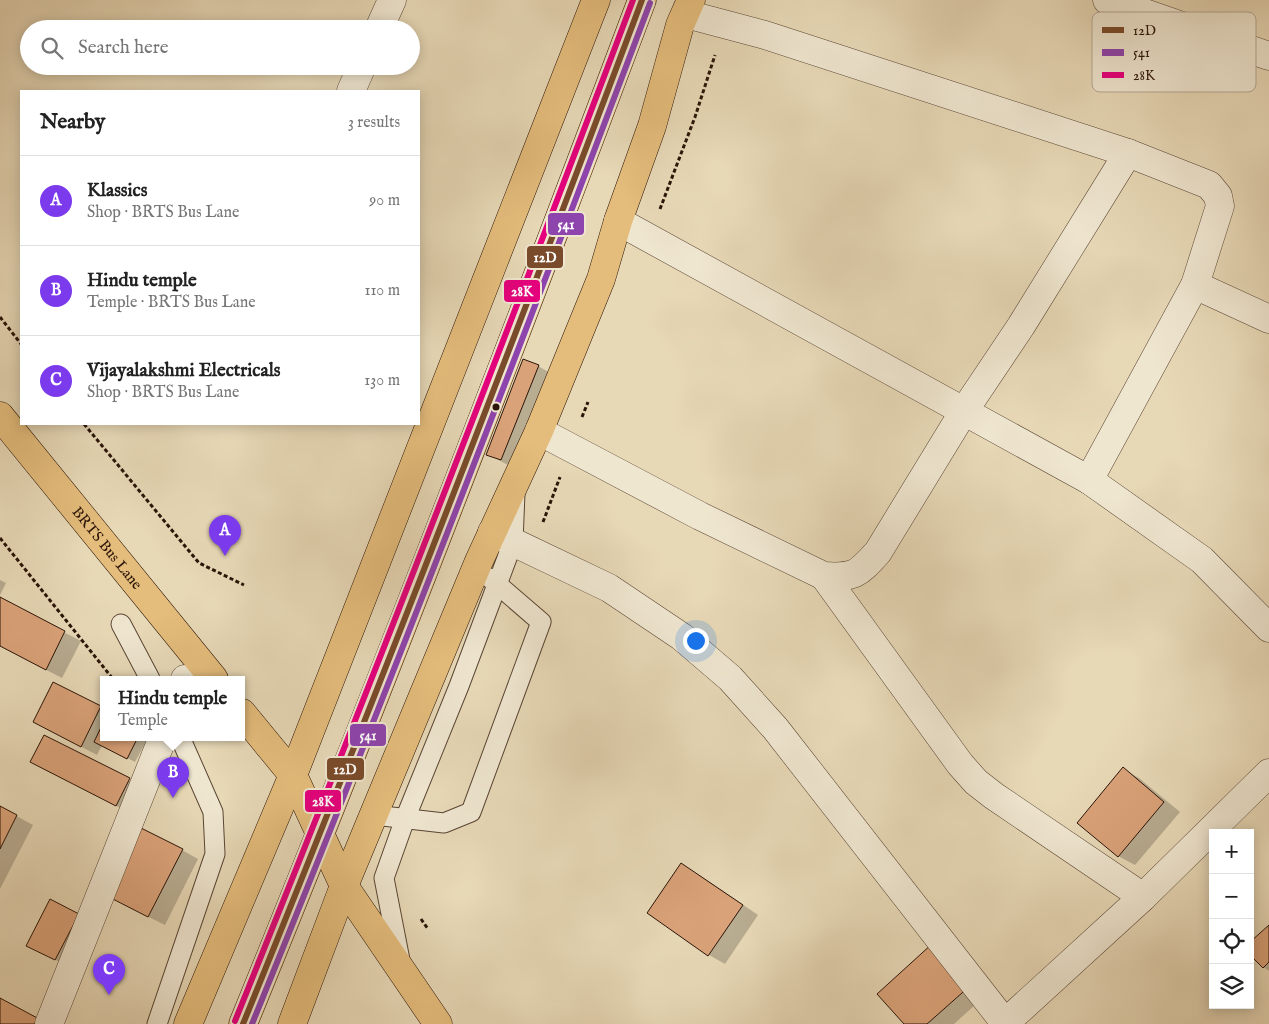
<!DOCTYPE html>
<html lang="en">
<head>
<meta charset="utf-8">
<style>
  :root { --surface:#fff; --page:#f6f6f6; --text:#222; --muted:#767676; --line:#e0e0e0; --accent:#7c3aed }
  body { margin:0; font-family:"IM FELL English",serif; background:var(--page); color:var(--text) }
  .controls { position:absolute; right:15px; bottom:15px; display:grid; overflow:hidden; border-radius:0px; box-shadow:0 2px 12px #0003 }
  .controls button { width:45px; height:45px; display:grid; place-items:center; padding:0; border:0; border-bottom:1px solid var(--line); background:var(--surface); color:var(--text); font:25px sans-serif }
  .you { position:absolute; left:695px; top:640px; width:18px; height:18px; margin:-12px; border:4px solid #fff; border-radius:50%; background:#1a73e8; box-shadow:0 0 0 8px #1a73e833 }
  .badge { display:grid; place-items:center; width:32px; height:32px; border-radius:50%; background:var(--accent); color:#fff; font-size:16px; font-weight:700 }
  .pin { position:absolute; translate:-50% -41px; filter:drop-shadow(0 1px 2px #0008) }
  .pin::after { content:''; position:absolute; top:26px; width:18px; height:15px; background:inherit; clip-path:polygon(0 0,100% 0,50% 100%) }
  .popup { position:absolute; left:100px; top:676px; width:145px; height:65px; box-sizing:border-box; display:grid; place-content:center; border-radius:0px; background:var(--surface); filter:drop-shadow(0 1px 4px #0005); font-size:16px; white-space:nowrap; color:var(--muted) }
  .popup b { font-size:19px; color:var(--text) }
  .popup::after { content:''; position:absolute; left:50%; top:100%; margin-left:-10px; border:10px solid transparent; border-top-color:var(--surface) }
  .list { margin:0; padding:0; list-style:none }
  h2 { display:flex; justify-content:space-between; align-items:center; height:65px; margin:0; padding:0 20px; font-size:21px }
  h2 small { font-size:16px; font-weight:400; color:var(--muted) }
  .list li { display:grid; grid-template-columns:32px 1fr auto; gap:15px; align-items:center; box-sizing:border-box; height:90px; padding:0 20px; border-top:1px solid var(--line) }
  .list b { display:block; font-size:19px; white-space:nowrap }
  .list p { margin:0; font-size:16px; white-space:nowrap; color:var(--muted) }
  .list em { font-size:16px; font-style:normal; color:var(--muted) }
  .icon { flex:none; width:28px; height:28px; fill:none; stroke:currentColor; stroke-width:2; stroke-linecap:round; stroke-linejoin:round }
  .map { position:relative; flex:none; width:1269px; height:1024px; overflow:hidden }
  .search { position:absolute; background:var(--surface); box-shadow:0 2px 12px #0003; left:20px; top:20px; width:400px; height:55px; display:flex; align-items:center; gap:12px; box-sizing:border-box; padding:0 18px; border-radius:28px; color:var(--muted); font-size:19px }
  .panel { position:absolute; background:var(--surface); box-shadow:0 2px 12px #0003; left:20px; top:90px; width:400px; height:335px; border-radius:0px }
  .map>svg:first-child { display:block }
</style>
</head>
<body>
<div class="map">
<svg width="1269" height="1024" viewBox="0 0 1269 1024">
  <rect width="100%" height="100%" fill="#e7d8b6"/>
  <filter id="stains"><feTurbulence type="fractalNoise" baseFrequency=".004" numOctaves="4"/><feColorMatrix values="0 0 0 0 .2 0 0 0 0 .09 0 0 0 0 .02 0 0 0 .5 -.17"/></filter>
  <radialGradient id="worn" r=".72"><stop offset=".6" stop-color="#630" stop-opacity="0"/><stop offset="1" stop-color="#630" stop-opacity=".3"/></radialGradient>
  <g fill="#0003">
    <polygon points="538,366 554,375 517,469 504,463 488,454"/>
    <polygon points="0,580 6,583 0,595"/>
    <polygon points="0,599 81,641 62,678 0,646"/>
    <polygon points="54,684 104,709 104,737 142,737 147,740 135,762 102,745 97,755 34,722"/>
    <polygon points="45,736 145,789 132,814 32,762"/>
    <polygon points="1123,769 1139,778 1180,812 1135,865 1118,856"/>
    <polygon points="0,807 33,825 0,889"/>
    <polygon points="182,850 198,859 165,925 124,905"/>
    <polygon points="698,874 758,915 725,964 709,955"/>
    <polygon points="78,915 72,968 44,954"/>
    <polygon points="1269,927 1269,971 1263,967"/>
    <polygon points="934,944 987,994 954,1024 905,1024"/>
  </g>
  <g fill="#daa279" stroke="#2a1408">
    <polygon points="523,359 539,365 501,460 486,455"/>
    <polygon points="0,597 65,631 46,670 0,646"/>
    <polygon points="53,682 101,706 81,747 33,722"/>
    <polygon points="104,721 104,737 138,737 127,759 94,742"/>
    <polygon points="44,735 130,778 116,806 30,762"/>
    <polygon points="1123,767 1164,802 1118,857 1077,823"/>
    <polygon points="0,806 17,815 0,849"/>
    <polygon points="141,828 183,849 148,917 107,896"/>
    <polygon points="681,863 743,905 708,956 647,913"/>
    <polygon points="50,899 79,914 55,960 26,946"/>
    <polygon points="1269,925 1269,962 1263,968 1250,955 1250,942"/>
    <polygon points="933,943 971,985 927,1024 904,1024 877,994"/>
    <polygon points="0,998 41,1020 39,1024 0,1024"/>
  </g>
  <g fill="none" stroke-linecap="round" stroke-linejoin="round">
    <defs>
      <g id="service">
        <polyline points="121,624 150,679"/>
        <polyline points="374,815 444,823 471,812 541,622 490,578"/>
        <polyline points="400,960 384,878 405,819 459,686 513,542 515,493"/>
        <polyline points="157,1024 215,854 213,812 180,737"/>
      </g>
      <g id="minor">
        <polyline points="1107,0 1269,56"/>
        <polyline points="379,29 392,0"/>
        <polyline points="351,91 362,66"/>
        <polyline points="618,221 1089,480 1195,285 1220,206 1218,196 1209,185 1128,153 765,35 686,14"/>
        <polyline points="1195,285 1269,319"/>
        <path d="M539,431L700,516L824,576C855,578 858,574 878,552L964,411L1021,326L1128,153"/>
        <polyline points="1089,480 1202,560 1269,628"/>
        <polyline points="492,532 609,588 682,637 730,678 775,728 1005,1023"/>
        <polyline points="824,576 960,764 976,782 994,796 1143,897"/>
        <polyline points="185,679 186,679"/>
        <polyline points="49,1024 163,737"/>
        <polyline points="1004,1024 1143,897 1269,773"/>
      </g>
      <g id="primary">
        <path id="s1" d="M0,416L214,679"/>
        <polyline points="242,713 293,775 344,886 438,1024"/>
        <polyline points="188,1024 293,775 596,0"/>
        <path d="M243,1024C382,685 513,343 642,0"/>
        <polyline points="292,1024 344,886 479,561 539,431 601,279 618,221 652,126 680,25 691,0"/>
      </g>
    </defs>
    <use href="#service" stroke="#594534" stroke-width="21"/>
    <use href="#minor" stroke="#594534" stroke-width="29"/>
    <use href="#primary" stroke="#2a1408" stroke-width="29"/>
    <g stroke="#2a1408" stroke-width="3" stroke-dasharray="4 2.5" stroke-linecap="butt">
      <polyline points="660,209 695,117 715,55"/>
      <polyline points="0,317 21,344"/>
      <polyline points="582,417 588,402"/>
      <polyline points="84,424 199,563 244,585"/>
      <polyline points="543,522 560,477"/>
      <polyline points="0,538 113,679"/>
      <polyline points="421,919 428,929"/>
    </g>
    <use href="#service" stroke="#efe6d0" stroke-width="19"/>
    <use href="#minor" stroke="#efe6d0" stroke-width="28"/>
    <use href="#primary" stroke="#e4bc7b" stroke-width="28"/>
    <defs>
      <path id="bus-1" d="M243,1024C381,685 513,343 642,0"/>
      <path id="bus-2" d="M252,1024C390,686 521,345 650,3"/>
      <path id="bus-3" d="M235,1021C372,682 504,342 633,0"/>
    </defs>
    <use href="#bus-1" stroke="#efe6d0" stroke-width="10"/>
    <use href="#bus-2" stroke="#efe6d0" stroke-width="10"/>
    <use href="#bus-3" stroke="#efe6d0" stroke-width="10"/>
    <use href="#bus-1" stroke="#7a4b2a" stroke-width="6"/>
    <use href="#bus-2" stroke="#8e44ad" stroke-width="6"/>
    <use href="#bus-3" stroke="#e5007d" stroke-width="6"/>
  </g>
  <circle fill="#2a1408" stroke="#efe6d0" stroke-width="2" cx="496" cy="407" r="4.5"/>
  <g text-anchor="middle" stroke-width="5" stroke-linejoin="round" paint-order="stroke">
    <g font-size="15" fill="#2a1408" stroke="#efe6d0">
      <text dy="5" stroke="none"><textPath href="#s1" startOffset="170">BRTS Bus Lane</textPath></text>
    </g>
  </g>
  <rect x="1092" y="12" width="164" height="80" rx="8" fill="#efe6d0" stroke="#b4a794" stroke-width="1"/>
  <rect x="1102" y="27" width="22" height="6" fill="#7a4b2a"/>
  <rect x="1102" y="49" width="22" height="7" fill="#8e44ad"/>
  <rect x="1102" y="72" width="22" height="6" fill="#e5007d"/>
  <g font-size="14" fill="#2a1408">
    <text x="1133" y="35">12D</text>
    <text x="1133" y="57">541</text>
    <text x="1133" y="80">28K</text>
  </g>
  <g stroke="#efe6d0" stroke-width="2">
    <rect x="547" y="212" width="38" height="24" rx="5" fill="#8e44ad"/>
    <rect x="526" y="245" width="38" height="24" rx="5" fill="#7a4b2a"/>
    <rect x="503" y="279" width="38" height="24" rx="5" fill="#e5007d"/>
    <rect x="349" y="723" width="38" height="24" rx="5" fill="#8e44ad"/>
    <rect x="326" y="757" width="39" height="24" rx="5" fill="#7a4b2a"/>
    <rect x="304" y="789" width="38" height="24" rx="5" fill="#e5007d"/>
  </g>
  <g font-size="14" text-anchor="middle" font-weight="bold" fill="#fff">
    <text x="566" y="229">541</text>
    <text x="545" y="262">12D</text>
    <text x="522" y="296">28K</text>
    <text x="368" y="740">541</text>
    <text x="345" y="774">12D</text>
    <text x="323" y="806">28K</text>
  </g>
  <rect width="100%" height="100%" filter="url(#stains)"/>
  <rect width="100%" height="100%" fill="url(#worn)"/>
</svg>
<div class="controls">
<button>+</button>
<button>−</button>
<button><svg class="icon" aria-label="locate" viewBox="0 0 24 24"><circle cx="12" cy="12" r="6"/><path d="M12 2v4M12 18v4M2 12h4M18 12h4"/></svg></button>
<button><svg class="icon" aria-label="layers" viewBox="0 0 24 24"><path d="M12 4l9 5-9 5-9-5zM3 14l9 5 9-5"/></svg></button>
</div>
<div class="you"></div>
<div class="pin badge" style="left:225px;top:556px">A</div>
<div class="pin badge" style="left:173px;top:798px">B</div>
<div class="popup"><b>Hindu temple</b>Temple</div>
<div class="pin badge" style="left:109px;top:995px">C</div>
<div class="search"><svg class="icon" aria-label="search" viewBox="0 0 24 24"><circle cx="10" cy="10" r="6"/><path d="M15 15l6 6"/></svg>Search here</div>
<section class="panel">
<h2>Nearby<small>3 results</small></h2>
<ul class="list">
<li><span class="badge">A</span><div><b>Klassics</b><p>Shop · BRTS Bus Lane</p></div><em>90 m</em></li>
<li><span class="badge">B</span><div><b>Hindu temple</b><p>Temple · BRTS Bus Lane</p></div><em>110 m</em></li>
<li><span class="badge">C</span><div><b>Vijayalakshmi Electricals</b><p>Shop · BRTS Bus Lane</p></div><em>130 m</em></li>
</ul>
</section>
</div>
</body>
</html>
